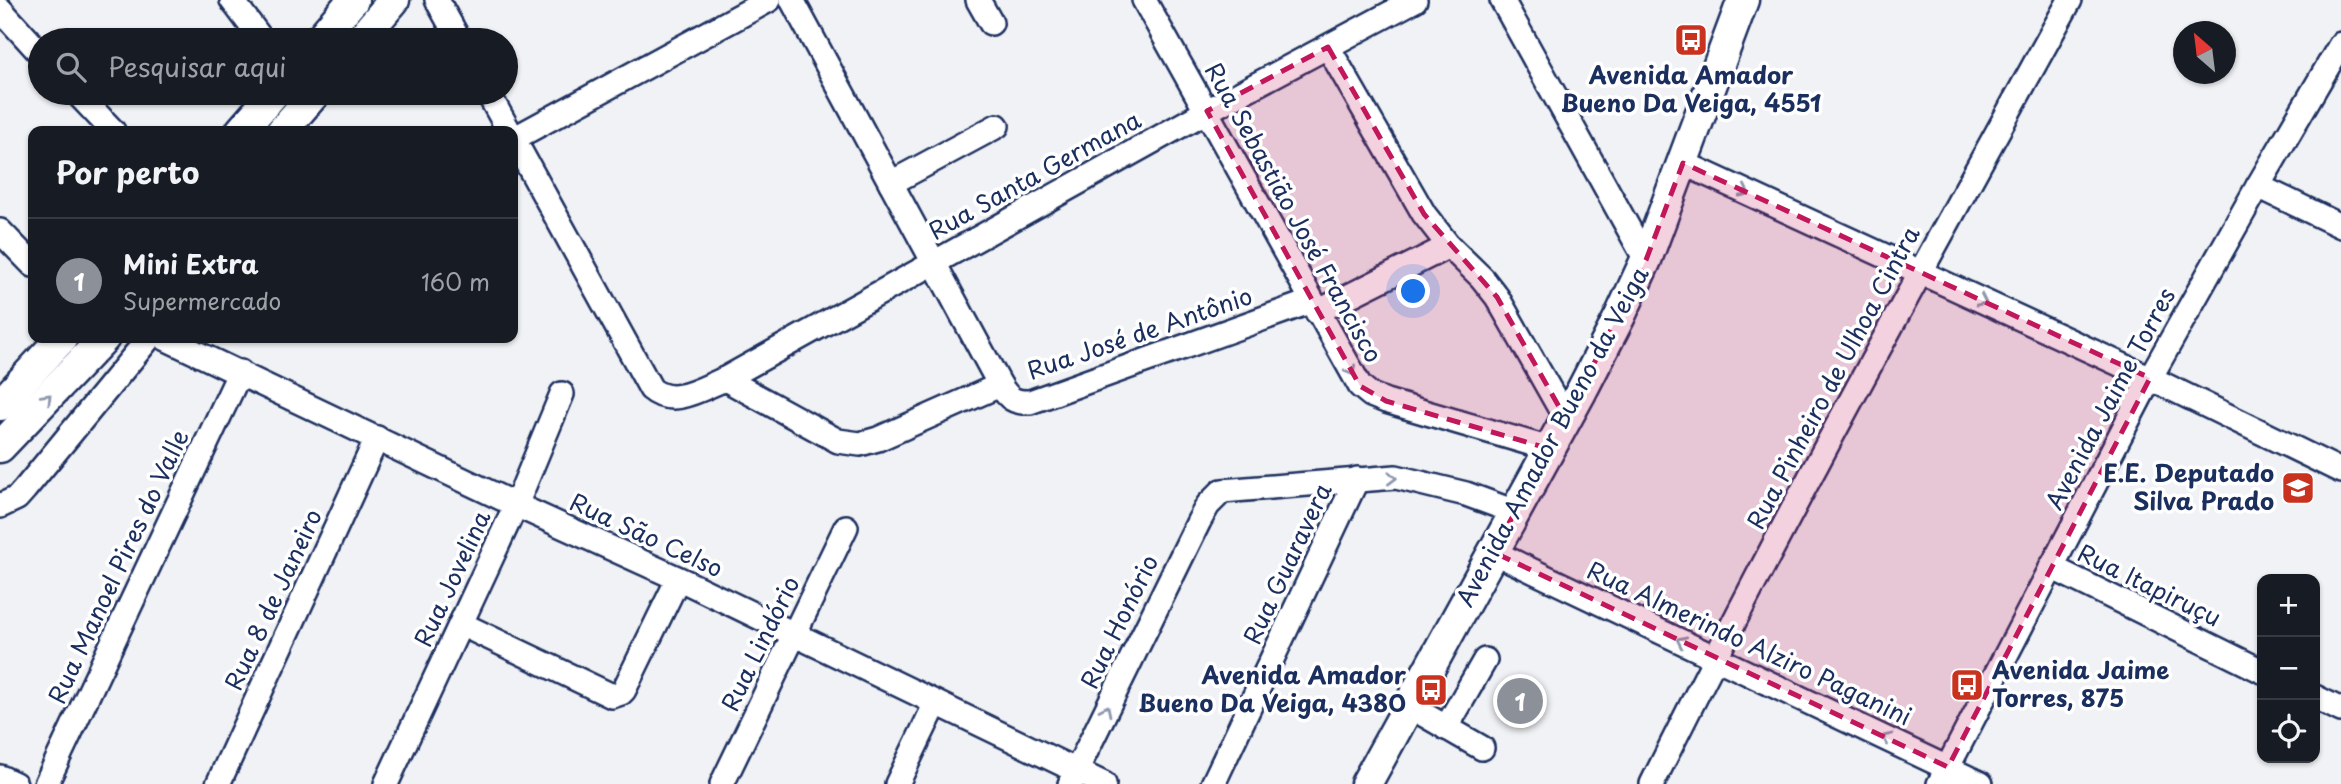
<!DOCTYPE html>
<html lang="pt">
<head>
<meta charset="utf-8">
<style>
  :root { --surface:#171b24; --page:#242831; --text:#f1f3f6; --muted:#9ea1a6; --line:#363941; --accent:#8c9099 }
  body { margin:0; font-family:"Playpen Sans",sans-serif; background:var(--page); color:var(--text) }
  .controls { position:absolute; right:21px; bottom:21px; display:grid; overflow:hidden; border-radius:14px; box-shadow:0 2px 5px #0004 }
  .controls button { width:63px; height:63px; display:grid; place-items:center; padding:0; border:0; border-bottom:2px solid var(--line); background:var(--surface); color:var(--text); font:35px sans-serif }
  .compass { position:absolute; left:2173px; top:21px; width:63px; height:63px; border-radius:50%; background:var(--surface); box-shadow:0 2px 5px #0004; rotate:332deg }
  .you { position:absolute; left:1414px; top:292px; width:24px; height:24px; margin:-18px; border:5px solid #fff; border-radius:50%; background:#1a73e8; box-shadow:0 0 0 10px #1a73e833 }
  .badge { display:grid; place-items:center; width:46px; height:46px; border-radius:50%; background:var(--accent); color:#fff; font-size:23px; font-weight:700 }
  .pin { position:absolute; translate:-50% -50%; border:4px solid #fff; box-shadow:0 2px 7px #0006 }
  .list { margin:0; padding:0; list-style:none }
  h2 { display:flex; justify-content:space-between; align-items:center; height:91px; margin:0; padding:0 28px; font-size:30px }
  h2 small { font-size:23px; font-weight:400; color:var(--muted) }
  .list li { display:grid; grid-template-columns:46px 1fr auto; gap:21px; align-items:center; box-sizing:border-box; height:126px; padding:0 28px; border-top:2px solid var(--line) }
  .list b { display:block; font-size:26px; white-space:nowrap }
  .list p { margin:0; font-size:23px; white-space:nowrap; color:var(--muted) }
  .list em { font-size:23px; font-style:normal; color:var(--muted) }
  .icon { flex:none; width:38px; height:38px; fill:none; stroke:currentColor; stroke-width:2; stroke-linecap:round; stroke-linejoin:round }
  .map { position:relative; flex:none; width:2341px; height:784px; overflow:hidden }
  .search { position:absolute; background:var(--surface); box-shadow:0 2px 5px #0004; left:28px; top:28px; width:490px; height:77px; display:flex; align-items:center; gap:18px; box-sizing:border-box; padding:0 24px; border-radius:38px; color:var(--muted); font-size:26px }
  .panel { position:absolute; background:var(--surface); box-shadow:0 2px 5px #0004; left:28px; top:126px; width:490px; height:217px; border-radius:14px }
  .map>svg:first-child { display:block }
</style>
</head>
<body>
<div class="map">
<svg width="2341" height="784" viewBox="0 0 2341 784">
  <rect width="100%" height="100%" fill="#f1f2f5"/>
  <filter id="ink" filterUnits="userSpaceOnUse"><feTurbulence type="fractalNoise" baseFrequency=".0143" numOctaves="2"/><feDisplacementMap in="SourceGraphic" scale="14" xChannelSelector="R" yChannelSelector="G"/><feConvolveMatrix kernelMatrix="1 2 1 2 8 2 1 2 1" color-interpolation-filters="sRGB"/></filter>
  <g filter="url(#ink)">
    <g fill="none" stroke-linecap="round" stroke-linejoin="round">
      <defs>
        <g id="minor">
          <polyline points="232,0 262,40"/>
          <polyline points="437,0 459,40"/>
          <polyline points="792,0 1000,385"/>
          <polyline points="978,0 991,23"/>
          <polyline points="1144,0 1360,386 1371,395 1386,401 1550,449"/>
          <polyline points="1502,0 1646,260"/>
          <polyline points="0,9 40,53"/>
          <polyline points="1328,47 1424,214 1449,246 1482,278 1497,297 1566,419"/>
          <polyline points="77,93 113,131"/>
          <polyline points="488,93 509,131"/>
          <path d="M513,138L651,389C673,408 702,388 725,379L1207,111L1415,0"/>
          <polyline points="513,139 769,0"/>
          <polyline points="1683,163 2150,378 2341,471"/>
          <polyline points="891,183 997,126"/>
          <polyline points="2258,186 2341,226"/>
          <polyline points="0,231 33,265"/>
          <polyline points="1317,312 1449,246"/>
          <polyline points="165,338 516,505 688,583 1104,784"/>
          <path d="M725,379L838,441L860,444L878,439L1000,385C1008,398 1014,403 1030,402L1312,301"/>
          <polyline points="0,506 17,498 25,489 149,338"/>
          <polyline points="1493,552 1981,784"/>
          <polyline points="2051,567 2262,671"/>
          <polyline points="461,624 612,696 621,693 624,690 678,579"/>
          <polyline points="2315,697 2341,710"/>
          <polyline points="1409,706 1482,748"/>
          <polyline points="1446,728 1485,660"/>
          <polyline points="0,777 15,784"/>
          <polyline points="46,784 240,372"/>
          <polyline points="218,784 377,438"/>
          <polyline points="386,784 516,505 562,394"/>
          <polyline points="722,784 846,527"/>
          <polyline points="897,784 936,703"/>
          <polyline points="1070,784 1199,521 1208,505 1222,491 1396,477 1466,494 1515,512"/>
          <polyline points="1213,784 1357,479"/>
          <path d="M1652,784C1783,519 1927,260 2070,0"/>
          <polyline points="1939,784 2150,378 2258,186 2341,44"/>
        </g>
        <g id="major">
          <polyline points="319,40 353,0"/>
          <polyline points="360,40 394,0"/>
          <polyline points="241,131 274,93"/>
          <polyline points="282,131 315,93"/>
          <polyline points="0,405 62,338"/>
          <polyline points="0,447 104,338"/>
          <polyline points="1366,784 1581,392 1620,316 1646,260 1743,0"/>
        </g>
      </defs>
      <use href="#minor" stroke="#1b2f5e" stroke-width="28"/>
      <use href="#major" stroke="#1b2f5e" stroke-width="35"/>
      <use href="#minor" stroke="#fff" stroke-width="23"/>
      <use href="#major" stroke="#fff" stroke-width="30"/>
    </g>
    <defs><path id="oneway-chevron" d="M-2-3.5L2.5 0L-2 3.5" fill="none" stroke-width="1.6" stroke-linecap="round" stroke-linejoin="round" transform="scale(1.75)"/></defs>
    <g stroke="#8d97ae">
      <use href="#oneway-chevron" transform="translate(1745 192) rotate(25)"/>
      <use href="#oneway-chevron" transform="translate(1982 301) rotate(25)"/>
      <use href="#oneway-chevron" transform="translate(1351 371) rotate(61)"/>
      <use href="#oneway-chevron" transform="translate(47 398) rotate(-46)"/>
      <use href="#oneway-chevron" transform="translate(1392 478) rotate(1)"/>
      <use href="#oneway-chevron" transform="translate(1681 641) rotate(-155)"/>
      <use href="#oneway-chevron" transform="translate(1106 710) rotate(-64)"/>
      <use href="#oneway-chevron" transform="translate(1887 738) rotate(-155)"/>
    </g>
  </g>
  <path fill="#c2185b" fill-opacity="0.2" stroke="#c2185b" stroke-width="5" stroke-dasharray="14 9" stroke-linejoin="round" d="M1328,47L1424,214L1497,297L1566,419L1646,260L1683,163L2150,378L1948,767L1493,552L1550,449L1386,401L1360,386L1207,111Z"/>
  <defs>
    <symbol id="bus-square" viewBox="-11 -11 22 22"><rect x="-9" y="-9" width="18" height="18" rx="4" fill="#c8321e" stroke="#fff"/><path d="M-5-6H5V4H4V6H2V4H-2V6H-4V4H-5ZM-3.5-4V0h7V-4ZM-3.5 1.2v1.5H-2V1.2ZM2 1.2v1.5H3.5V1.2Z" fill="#fff"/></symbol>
    <symbol id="school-square" viewBox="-11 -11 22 22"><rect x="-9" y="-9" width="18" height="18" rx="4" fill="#c8321e" stroke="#fff"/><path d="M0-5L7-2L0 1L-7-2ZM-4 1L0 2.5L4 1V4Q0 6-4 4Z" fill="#fff"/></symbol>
  </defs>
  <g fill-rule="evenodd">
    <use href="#bus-square" x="1672" y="21" width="38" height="38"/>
    <use href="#school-square" x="2279" y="469" width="38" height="38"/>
    <use href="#bus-square" x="1948" y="666" width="38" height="38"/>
    <use href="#bus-square" x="1412" y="671" width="38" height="38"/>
  </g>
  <g text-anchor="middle" stroke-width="7" stroke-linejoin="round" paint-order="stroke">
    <g font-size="24" font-weight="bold" fill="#1b2f5e" stroke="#fff" text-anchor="end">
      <text x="1691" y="84" text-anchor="middle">Avenida Amador<tspan x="1691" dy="28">Bueno Da Veiga, 4551</tspan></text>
      <text x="2274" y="482">E.E. Deputado<tspan x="2274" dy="28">Silva Prado</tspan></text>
      <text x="1992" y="679" text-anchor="start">Avenida Jaime<tspan x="1992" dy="28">Torres, 875</tspan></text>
      <text x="1406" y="684">Avenida Amador<tspan x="1406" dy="28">Bueno Da Veiga, 4380</tspan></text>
    </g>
    <g font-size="24" fill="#1b2f5e" stroke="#fff">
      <text transform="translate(1035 176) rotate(-29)" y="8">Rua Santa Germana</text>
      <text transform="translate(1293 213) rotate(61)" y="8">Rua Sebastião José Francisco</text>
      <text transform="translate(1140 334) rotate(-19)" y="8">Rua José de Antônio</text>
      <text transform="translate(1834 378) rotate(-62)" y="8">Rua Pinheiro de Ulhoa Cintra</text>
      <text transform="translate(2111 399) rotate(-62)" y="8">Avenida Jaime Torres</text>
      <text transform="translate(1553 437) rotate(-62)" y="8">Avenida Amador Bueno da Veiga</text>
      <text transform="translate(646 536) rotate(25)" y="8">Rua São Celso</text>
      <text transform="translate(1288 564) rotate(-65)" y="8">Rua Guaravera</text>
      <text transform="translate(119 567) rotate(-65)" y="8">Rua Manoel Pires do Valle</text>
      <text transform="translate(453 579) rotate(-65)" y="8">Rua Jovelina</text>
      <text transform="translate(2149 586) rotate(26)" y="8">Rua Itapiruçu</text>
      <text transform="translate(274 600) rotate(-65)" y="8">Rua 8 de Janeiro</text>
      <text transform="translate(1120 622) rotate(-64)" y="8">Rua Honório</text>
      <text transform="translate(761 644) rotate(-64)" y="8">Rua Lindório</text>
      <text transform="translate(1749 644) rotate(25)" y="8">Rua Almerindo Alziro Paganini</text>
    </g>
  </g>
</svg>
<div class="controls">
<button>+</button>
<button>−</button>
<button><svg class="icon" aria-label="locate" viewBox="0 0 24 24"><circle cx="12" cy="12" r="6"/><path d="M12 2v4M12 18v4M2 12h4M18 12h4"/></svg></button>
</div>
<svg class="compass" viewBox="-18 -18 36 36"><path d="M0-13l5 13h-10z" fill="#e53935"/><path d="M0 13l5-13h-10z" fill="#9ea1a6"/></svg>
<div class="you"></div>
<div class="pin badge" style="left:1520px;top:701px">1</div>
<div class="search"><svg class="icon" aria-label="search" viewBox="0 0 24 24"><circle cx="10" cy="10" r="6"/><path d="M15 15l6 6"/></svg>Pesquisar aqui</div>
<section class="panel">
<h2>Por perto<small></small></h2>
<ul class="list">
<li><span class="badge">1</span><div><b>Mini Extra</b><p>Supermercado</p></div><em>160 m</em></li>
</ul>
</section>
</div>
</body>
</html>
